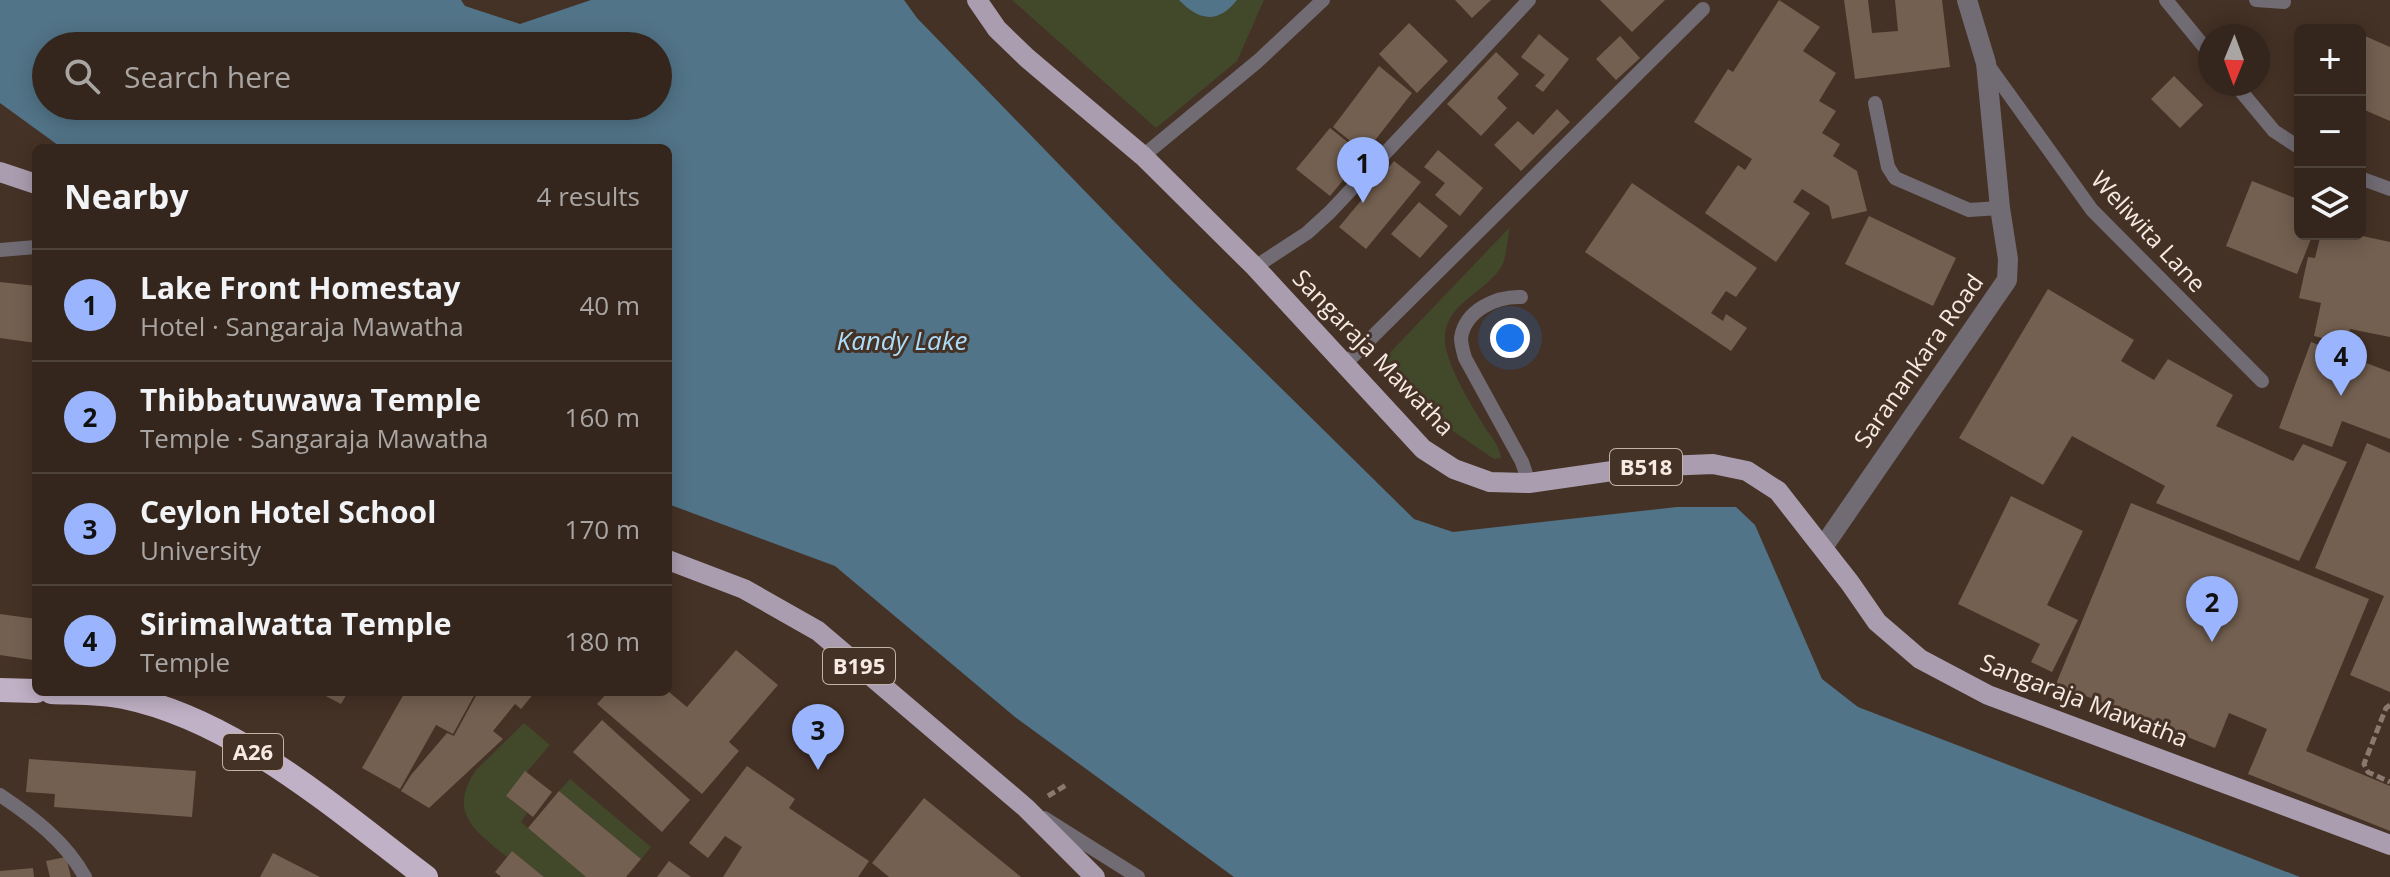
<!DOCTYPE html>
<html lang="en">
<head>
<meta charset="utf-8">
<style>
  :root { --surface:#34261c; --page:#3c2e25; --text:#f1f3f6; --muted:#a9a5a3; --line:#4e433b; --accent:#9ab5fd }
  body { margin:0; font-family:"Open Sans",sans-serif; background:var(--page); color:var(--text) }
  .controls { position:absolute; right:24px; top:24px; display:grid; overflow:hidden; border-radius:12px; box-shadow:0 4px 20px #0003 }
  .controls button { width:72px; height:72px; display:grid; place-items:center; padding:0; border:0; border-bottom:2px solid var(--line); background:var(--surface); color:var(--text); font:40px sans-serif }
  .compass { position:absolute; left:2198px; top:24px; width:72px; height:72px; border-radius:50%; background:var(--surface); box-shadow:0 4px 20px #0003; rotate:181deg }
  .you { position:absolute; left:1510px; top:338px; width:28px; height:28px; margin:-20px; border:6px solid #fff; border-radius:50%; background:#1a73e8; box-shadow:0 0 0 12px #1a73e833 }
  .badge { display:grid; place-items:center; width:52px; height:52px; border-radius:50%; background:var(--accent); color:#111; font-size:26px; font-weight:700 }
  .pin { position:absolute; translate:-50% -66px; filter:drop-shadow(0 2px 4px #0008) }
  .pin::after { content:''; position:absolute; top:42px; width:28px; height:24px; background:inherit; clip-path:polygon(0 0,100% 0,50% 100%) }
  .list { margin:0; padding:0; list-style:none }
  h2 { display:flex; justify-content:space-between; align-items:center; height:104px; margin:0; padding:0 32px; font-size:34px }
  h2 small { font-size:26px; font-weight:400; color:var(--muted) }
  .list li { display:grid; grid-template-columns:52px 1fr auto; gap:24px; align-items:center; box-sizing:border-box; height:112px; padding:0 32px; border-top:2px solid var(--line) }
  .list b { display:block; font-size:30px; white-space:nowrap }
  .list p { margin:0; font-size:26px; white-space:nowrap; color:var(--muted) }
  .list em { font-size:26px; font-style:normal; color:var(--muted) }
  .icon { flex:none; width:44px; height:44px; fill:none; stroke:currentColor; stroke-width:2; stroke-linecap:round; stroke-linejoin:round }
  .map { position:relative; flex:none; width:2390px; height:877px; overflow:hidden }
  .search { position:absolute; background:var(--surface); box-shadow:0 4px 20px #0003; left:32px; top:32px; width:640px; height:88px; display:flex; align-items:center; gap:20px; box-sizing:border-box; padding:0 28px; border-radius:44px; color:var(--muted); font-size:30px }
  .panel { position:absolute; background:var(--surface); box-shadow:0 4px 20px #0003; left:32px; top:144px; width:640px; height:552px; border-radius:12px }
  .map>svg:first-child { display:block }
</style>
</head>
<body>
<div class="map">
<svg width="2390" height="877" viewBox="0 0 2390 877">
  <rect width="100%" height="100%" fill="#453226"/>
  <g fill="#42482a">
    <polygon points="1012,0 1264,0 1237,61 1156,128"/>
    <path d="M1510,227C1507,239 1507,259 1500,269C1479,298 1435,307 1447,353C1455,379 1470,403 1484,426C1491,437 1499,444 1501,458L1494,459L1431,416L1383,360Z"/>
    <path d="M524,723L550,745L506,796L527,813L521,822L586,877H544L512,851L507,857C475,831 447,813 476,770Z"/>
    <polygon points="570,779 651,847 641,859 559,791"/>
  </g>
  <g fill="#527488" fill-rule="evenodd">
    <path d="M0,0H461L465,6L520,24L591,0H904L917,18L1171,280L1414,519L1453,532L1677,507H1736L1755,525L1822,679L1858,707L2300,877H1234L1015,717L835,566L668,504V148H62L0,103ZM46,46H658V106H46Z"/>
    <path d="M1179,0H1237C1218,24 1199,21 1179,0Z"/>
  </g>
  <g fill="#736050">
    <polygon points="1455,0 1491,0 1472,18"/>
    <polygon points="1600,0 1665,0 1632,32"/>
    <polygon points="1779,0 1820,27 1803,51 1836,73 1819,101 1836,111 1822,133 1840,144 1833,156 1857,171 1867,211 1832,219 1829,206 1802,189 1793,202 1810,213 1776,262 1705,213 1738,165 1745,170 1752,159 1694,122 1728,69 1733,72"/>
    <polygon points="1844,0 1868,0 1872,33 1898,31 1895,0 1942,0 1950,67 1855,79"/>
    <polygon points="1409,23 1448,61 1417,93 1379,54"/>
    <polygon points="1539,34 1569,59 1543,92 1535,86 1545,75 1521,57"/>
    <polygon points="1620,36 1640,58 1616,80 1596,59"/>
    <polygon points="2365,36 2390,47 2390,121 2360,108 2360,48"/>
    <polygon points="1496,52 1519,74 1497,98 1507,108 1481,136 1447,104"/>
    <polygon points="1379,66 1412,93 1365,153 1333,127"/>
    <polygon points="2174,76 2203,105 2180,128 2151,99"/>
    <polygon points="1557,109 1570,122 1521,171 1494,145 1518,121 1533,135"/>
    <polygon points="1330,128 1364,155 1330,196 1296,169"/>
    <polygon points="1438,150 1483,188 1460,216 1435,195 1445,183 1424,167"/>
    <polygon points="1394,161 1421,182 1366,249 1339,227"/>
    <polygon points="2252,181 2300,200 2300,234 2313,234 2297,274 2226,246"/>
    <polygon points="1632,183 1757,268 1736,297 1726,291 1711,313 1723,321 1726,314 1747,328 1731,351 1585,252"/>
    <polygon points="1419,202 1448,226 1420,258 1391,234"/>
    <polygon points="1869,216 1956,258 1933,306 1845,264"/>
    <polygon points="2321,234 2353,234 2390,242 2390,337 2350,329 2346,344 2314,336 2321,303 2299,298 2308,257 2315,258"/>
    <polygon points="0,282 36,286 36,343 0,338"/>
    <polygon points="2048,289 2134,340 2121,361 2154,380 2168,359 2233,395 2216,426 2293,461 2303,444 2347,462 2299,561 2156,503 2165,486 2072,436 2043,485 1959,438"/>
    <polygon points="2311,342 2390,372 2390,439 2342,421 2332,447 2279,428"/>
    <polygon points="2367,443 2390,453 2390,692 2350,675 2384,596 2315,568"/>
    <polygon points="2011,496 2083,531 2047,605 2078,620 2052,672 2031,662 2040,644 1958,604"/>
    <polygon points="2131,503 2369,599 2306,751 2390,786 2390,831 2248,774 2267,729 2229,713 2215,748 2056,684"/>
    <polygon points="0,614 36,619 33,660 0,655"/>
    <polygon points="736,650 778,685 729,742 739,751 702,794 597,704 608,692 669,692 687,707"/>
    <polygon points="318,692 348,692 341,704"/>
    <polygon points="405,692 476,692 453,734 436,725 400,789 362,768"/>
    <polygon points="478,692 535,692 521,709 515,704 493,731 503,739 429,808 401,791 411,775 447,733 454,736"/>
    <polygon points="602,720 690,800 662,832 573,752"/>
    <polygon points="29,759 196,771 192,817 54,807 55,794 26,792"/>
    <polygon points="747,766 795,799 789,808 869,861 858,877 723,877 742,847 725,836 708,858 689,843"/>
    <polygon points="525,771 552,792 533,817 506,796"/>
    <polygon points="559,791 641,859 626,877 586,877 528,828"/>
    <polygon points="924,798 1021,877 889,877 872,863"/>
    <polygon points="512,851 544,877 501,877 495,872"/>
    <polygon points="273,853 320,877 260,877"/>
    <polygon points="66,857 71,877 50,877 46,861"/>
    <polygon points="669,861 691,877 657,877"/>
    <polygon points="33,868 34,877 0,877 0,871"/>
  </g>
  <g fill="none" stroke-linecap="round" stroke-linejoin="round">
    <g stroke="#89796e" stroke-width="5" stroke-dasharray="8 4" stroke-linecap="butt">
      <polyline points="2390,705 2386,708 2364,764 2368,772 2390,782"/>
      <polyline points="1048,796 1068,784"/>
    </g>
    <g stroke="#716b73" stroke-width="14">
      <polyline points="2166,0 2210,54"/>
      <polyline points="2256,0 2284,2"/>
      <polyline points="1988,65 2092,210 2262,381"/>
      <polyline points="2235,84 2274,131 2300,148"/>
      <polyline points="1875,103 1888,167 1895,178 1969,210 2000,208"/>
      <polyline points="1143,156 1258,61 1323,0"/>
      <polyline points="2360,178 2390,189"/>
      <polyline points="0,250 36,247"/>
      <polyline points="1255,267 1307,233 1330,212 1529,0"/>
      <path d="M1521,297C1497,296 1465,310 1461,338C1461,344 1463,351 1465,358L1522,462L1529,483"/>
      <polyline points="1346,363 1703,9"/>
      <path d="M0,795C33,817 66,842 85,877"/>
      <polyline points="1044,818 1138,877"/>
    </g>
    <polyline stroke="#716b73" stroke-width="20" points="1823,547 2007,280 2008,259 2000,208 1986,63 1967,0"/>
    <g stroke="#aa9daf" stroke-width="20">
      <polyline points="977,0 997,29 1027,58 1143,156 1255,267 1423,449 1454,469 1490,482 1529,483 1640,467 1713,464 1747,471 1778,491 1850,583 1877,622 1920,659 1988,695 2390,845"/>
      <polyline points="0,172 36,184"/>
      <polyline points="668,560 744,589 818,631 1026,808 1095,877"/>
    </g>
    <g stroke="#c1b1c6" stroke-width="24">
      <polyline points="0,690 36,691"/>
      <path d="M51,692C75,693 101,692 124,697C236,720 337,810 426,877"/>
    </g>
  </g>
  <g text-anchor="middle" stroke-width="6" stroke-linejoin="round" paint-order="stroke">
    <g fill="#453226" stroke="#c1b3aa" stroke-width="2">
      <rect x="1610" y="449" width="72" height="36" rx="6"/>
      <rect x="823" y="648" width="72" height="36" rx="6"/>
      <rect x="223" y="734" width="60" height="36" rx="6"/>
    </g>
    <g font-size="22" font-weight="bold" fill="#f6eae2">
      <text x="1646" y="475">B518</text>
      <text x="859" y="674">B195</text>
      <text x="253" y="760">A26</text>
    </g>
    <g font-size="24" fill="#f6eae2" stroke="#453226">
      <text transform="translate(2148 232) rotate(47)" y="8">Weliwita Lane</text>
      <text transform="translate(1373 353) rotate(46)" y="8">Sangaraja Mawatha</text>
      <text transform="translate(1919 361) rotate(-55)" y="8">Saranankara Road</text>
      <text transform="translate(2084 701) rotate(21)" y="8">Sangaraja Mawatha</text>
    </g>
    <g font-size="26" font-style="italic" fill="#acdcf9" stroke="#453226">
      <text x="902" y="350">Kandy Lake</text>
    </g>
  </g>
</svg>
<div class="controls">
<button>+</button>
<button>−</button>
<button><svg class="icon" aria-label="layers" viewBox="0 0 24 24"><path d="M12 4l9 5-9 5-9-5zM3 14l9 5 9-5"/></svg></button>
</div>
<svg class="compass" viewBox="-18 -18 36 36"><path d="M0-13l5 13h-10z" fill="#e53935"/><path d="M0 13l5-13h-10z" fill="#a9a5a3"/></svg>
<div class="you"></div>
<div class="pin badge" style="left:1363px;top:203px">1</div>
<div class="pin badge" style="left:2212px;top:642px">2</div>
<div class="pin badge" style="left:818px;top:770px">3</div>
<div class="pin badge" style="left:2341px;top:396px">4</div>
<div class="search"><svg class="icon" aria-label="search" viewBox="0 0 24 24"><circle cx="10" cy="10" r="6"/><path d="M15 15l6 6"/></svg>Search here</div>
<section class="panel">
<h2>Nearby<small>4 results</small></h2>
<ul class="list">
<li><span class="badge">1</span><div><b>Lake Front Homestay</b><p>Hotel · Sangaraja Mawatha</p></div><em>40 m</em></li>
<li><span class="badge">2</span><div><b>Thibbatuwawa Temple</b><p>Temple · Sangaraja Mawatha</p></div><em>160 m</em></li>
<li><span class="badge">3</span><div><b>Ceylon Hotel School</b><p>University</p></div><em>170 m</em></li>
<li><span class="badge">4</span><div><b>Sirimalwatta Temple</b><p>Temple</p></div><em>180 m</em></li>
</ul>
</section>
</div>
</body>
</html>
